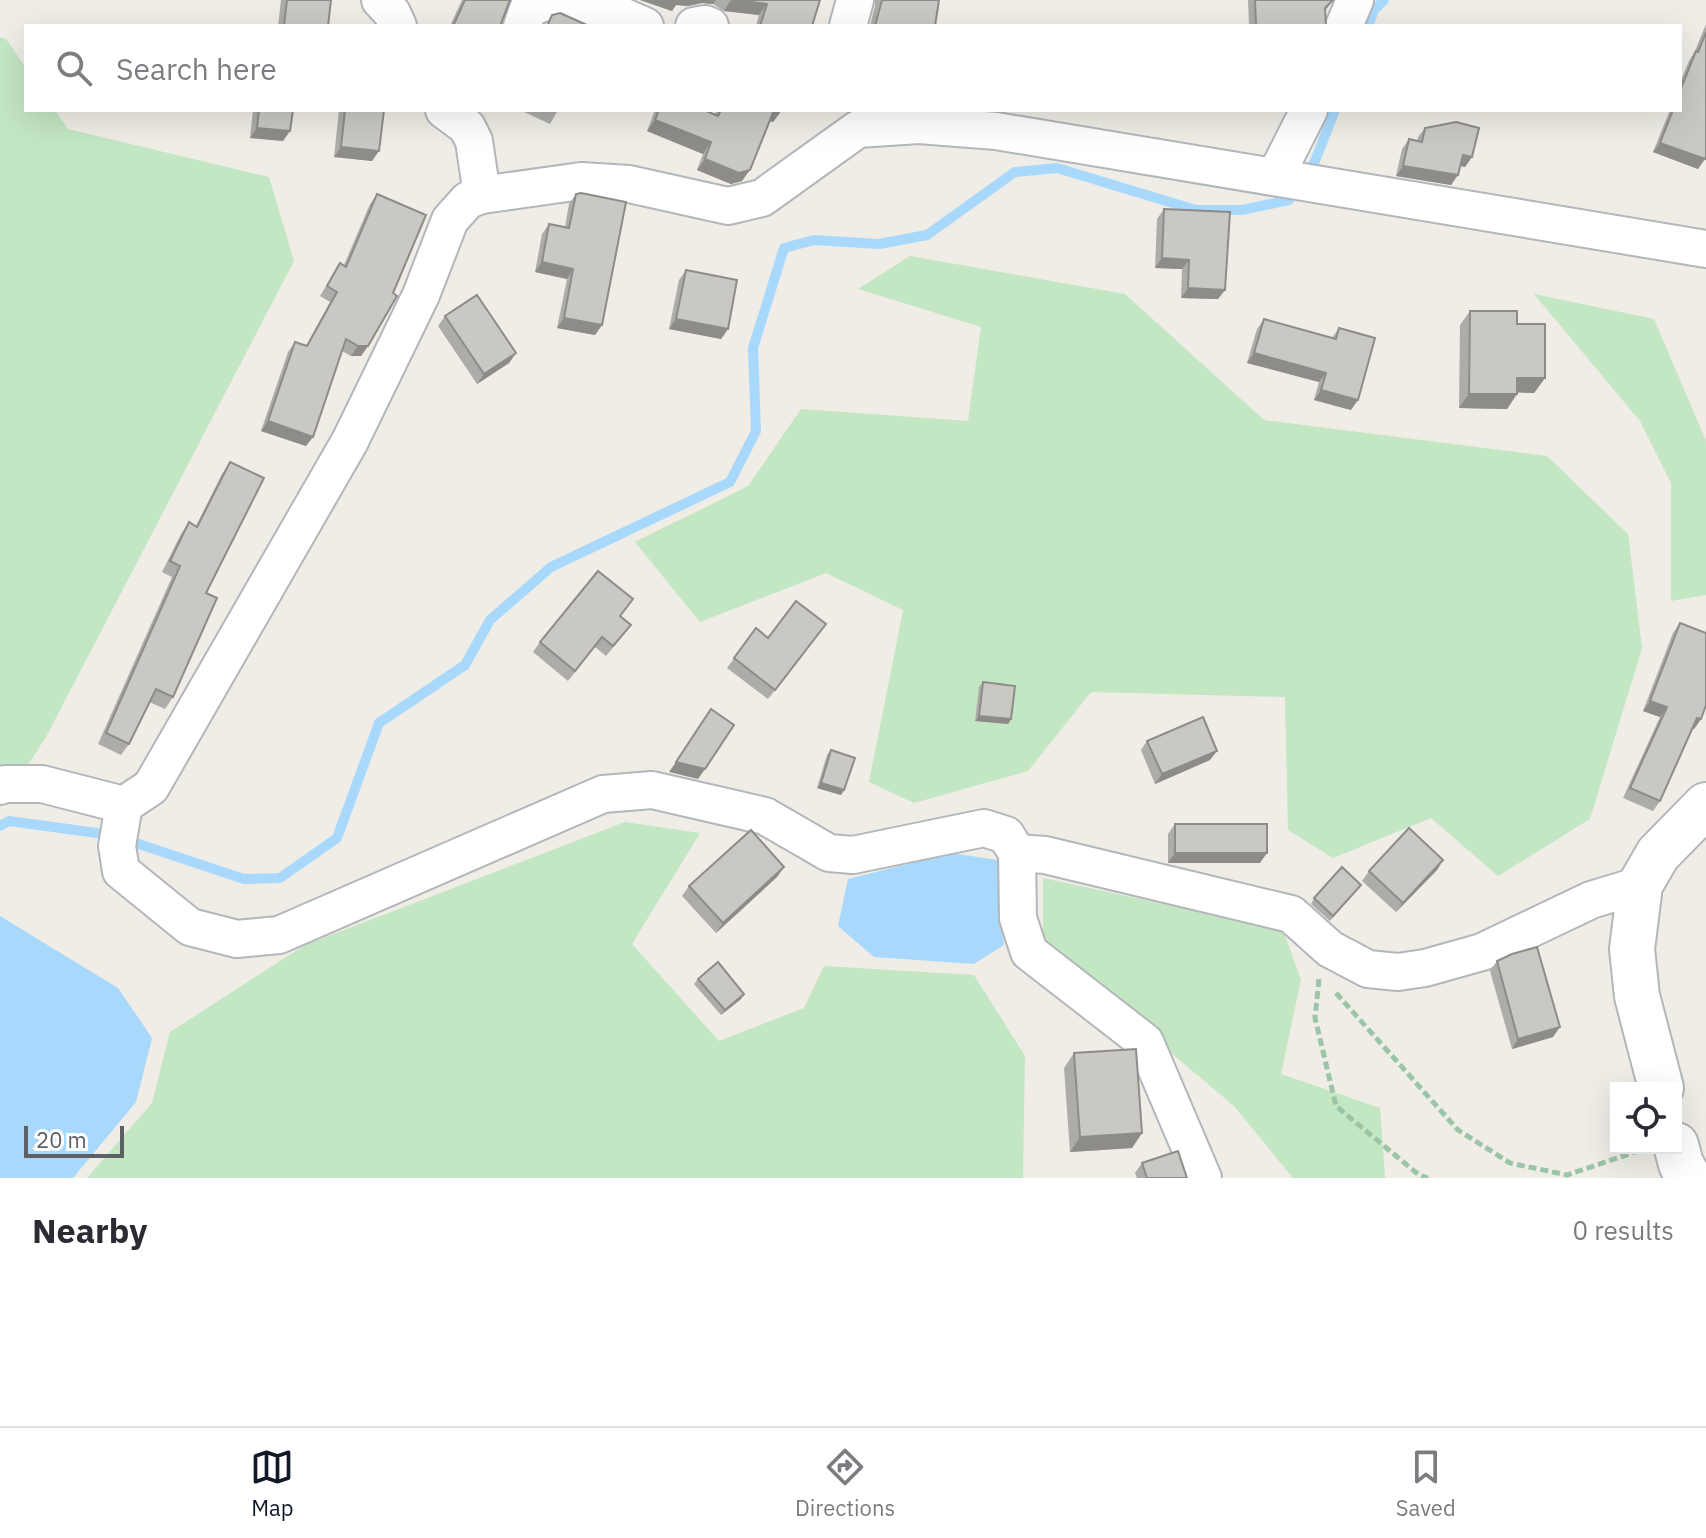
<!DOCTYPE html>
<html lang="en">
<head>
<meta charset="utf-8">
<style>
  :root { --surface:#fff; --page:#f7f7f7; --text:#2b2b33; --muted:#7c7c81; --line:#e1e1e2; --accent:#111827 }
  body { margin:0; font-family:"IBM Plex Sans",sans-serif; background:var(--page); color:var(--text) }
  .controls { position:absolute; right:24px; bottom:24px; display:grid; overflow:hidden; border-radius:0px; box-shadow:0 8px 32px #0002 }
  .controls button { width:72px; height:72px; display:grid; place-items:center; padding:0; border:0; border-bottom:2px solid var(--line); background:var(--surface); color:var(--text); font:40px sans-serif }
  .scale { position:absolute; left:24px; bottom:20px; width:100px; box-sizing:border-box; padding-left:8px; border:4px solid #5d6166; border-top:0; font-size:22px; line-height:28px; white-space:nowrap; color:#5d6166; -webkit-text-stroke:6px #fff; paint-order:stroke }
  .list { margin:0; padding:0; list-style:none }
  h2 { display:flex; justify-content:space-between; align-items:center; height:104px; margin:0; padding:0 32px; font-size:34px }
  h2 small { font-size:26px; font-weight:400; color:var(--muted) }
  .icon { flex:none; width:44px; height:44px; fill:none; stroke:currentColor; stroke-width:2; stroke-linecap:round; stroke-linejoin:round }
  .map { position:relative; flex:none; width:1706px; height:1178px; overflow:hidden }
  .search { position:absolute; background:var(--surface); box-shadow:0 8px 32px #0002; left:24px; right:24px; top:24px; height:88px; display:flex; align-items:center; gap:20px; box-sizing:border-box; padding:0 28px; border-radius:0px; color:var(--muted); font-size:30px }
  .sheet { height:248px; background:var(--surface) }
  nav { display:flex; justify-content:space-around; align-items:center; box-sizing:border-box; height:112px; border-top:2px solid var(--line); background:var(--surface); font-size:22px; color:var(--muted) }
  nav a { display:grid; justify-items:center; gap:4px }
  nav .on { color:var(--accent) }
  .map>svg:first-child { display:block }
</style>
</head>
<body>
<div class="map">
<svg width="1706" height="1178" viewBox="0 0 1706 1178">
  <rect width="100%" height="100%" fill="#efede6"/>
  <g fill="#c3e6c3">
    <polygon points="0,37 6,39 26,68 26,110 55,110 68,129 269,177 294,261 46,737 0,807"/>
    <polygon points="910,256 1125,294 1264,420 1547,456 1628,534 1642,648 1590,819 1498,876 1431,818 1333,858 1288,830 1285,697 1091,692 1028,771 914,803 869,782 903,610 826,573 700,622 635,542 748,486 801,409 968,421 981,327 858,289"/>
    <polygon points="1534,294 1654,319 1706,441 1706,595 1671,601 1671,483 1640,421"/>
    <polygon points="625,822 700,833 632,944 719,1041 804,1008 824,966 974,975 1025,1056 1023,1178 87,1178 152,1103 170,1032 305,945"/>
    <polygon points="1043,878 1283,930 1301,980 1281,1074 1380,1108 1385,1178 1293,1178 1234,1106 1043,945"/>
  </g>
  <g fill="#a8d9fd">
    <polygon points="951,853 998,860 1004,945 974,964 874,957 838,926 848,879"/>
    <polygon points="0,916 118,988 152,1038 136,1102 73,1178 0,1178"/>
  </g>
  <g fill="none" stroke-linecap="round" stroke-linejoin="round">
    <g stroke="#a8d9fd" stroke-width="10">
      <polyline points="1368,26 1374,10 1384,0"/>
      <polyline points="1307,174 1315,161 1335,110"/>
      <polyline points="0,826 9,821 112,835 244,879 280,878 337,838 379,723 465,665 490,620 551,567 730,482 756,431 753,348 784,248 814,240 879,244 927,235 1015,172 1057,168 1196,210 1242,210 1289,200 1297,187"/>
    </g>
    <defs>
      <g id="minor">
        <polyline points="380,0 392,13 398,26"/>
        <polyline points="522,26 528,9 548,1 613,12 645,26"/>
        <polyline points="694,26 705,24 710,26"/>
        <polyline points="848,26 855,0"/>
        <polyline points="1344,26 1355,0"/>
        <polyline points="444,110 467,127 474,141 482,195"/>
        <polyline points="1275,177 1309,110"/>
        <polyline points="0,786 5,784 42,784 124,805"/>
        <polyline points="1017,853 1045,855 1291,914 1330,949 1368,969 1398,972 1425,968 1482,952 1591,900 1640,885"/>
        <polyline points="1203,1178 1145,1042 1029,952 1018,918 1017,853 1006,835 984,828 853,855 829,853 765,816 652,790 603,794 279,935 237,939 190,927 121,871 117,846 124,805 151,787 350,441 421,295 450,220 468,200 482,195 581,181 629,184 728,206 762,198 858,129 919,125 996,131 1706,249"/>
      </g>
      <g id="tertiary">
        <polyline points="1661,1088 1637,996 1632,949 1640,885 1658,854 1706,805"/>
        <polyline points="1676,1145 1681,1164 1689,1178"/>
      </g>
    </defs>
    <use href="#minor" stroke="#b3b6ba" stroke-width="40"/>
    <use href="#tertiary" stroke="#b3b6ba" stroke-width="48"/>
    <g stroke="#9bc5a7" stroke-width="5" stroke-dasharray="8 4" stroke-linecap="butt">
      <polyline points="1319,979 1315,1018 1336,1106 1419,1175 1428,1178"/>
      <polyline points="1336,993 1458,1130 1510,1163 1567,1175 1638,1151"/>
    </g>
    <use href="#minor" stroke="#fff" stroke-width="36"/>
    <use href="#tertiary" stroke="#fff" stroke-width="44"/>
  </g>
  <g fill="#aeaca8">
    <polygon points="281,0 331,0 328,26 278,26"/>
    <polygon points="462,0 510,0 500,26 450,26"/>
    <polygon points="640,0 820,0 812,26 756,26 759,15 724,11 713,4 702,3 688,6 676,5 672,11"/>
    <polygon points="875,0 939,0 935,26 870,26 875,5"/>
    <polygon points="1248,0 1333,0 1326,10 1326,26 1249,26"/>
    <polygon points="1706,24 1706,156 1698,169 1653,152 1670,110 1680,110 1680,83 1689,61 1695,51"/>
    <polygon points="253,110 293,110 283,141 250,138"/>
    <polygon points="339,110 384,110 372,161 334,157"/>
    <polygon points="520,110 558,110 550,124"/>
    <polygon points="655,110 704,110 715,114 717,110 782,110 773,122 770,121 742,181 731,184 697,170 703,154 647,131"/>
    <polygon points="1425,128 1472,157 1465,167 1460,166 1451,185 1396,176 1402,149 1409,139 1417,141 1418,137"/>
    <polygon points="377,194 368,346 361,356 351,356 342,351 306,446 261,431 288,352 295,342 306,346 330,302 320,296 340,263 344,265 370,204"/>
    <polygon points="576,194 602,325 595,335 557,328 567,279 535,272 542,234 549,224 565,227 569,204"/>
    <polygon points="1164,209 1225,290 1218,299 1181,298 1182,269 1155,268 1157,219"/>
    <polygon points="686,270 728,329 721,339 669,329 679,280"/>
    <polygon points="1470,311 1517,324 1545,378 1534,393 1517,392 1517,394 1507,409 1459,408 1460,325"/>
    <polygon points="445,316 516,353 509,363 477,384 438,326"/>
    <polygon points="1264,319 1332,338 1339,328 1351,410 1314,400 1319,382 1247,363 1257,329"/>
    <polygon points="230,462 206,593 173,697 165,709 149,702 129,744 121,755 98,744 172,577 162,572 181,534 189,522 196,526 222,474"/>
    <polygon points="620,617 631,625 606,656 595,647 568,681 533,652 540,642"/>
    <polygon points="1680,623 1701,719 1694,729 1692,728 1660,801 1653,811 1623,798 1660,717 1643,711 1673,633"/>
    <polygon points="756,628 768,638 819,634 768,699 727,668"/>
    <polygon points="983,682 1011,719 1008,724 975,721 979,687"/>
    <polygon points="1147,741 1210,760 1155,784 1141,750"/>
    <polygon points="831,750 844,790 841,795 817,788 827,755"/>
    <polygon points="1175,824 1260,863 1168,863 1168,834"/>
    <polygon points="1443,860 1437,870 1396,912 1362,881 1369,871"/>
    <polygon points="784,867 777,877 716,933 682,896 689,886"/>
    <polygon points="1361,885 1330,921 1311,904 1314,898"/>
    <polygon points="1497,961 1553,1037 1512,1049 1490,971"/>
    <polygon points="698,979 744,994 741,999 721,1015 694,984"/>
    <polygon points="1074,1053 1142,1133 1132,1148 1070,1152 1064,1068"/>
    <polygon points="1142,1163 1187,1178 1137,1178 1135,1173"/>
  </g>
  <g fill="#8d8c88">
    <polygon points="640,0 716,0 713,4 702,3 688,6 676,5 672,11"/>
    <polygon points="731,0 736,0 767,4 759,15 724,11"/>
    <polygon points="774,110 781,111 773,122 767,120"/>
    <polygon points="655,120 711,142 703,154 647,131"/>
    <polygon points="257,128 290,131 283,141 250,138"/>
    <polygon points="1660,143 1705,159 1698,169 1653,152"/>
    <polygon points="341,147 379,151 372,161 334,157"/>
    <polygon points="1463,155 1472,157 1465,167 1456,165"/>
    <polygon points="705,159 750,170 742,181 731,184 697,170"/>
    <polygon points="1403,166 1458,175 1451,185 1396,176"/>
    <polygon points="1162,258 1189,260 1182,269 1155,268"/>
    <polygon points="542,262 573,269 567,279 535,272"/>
    <polygon points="1188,288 1225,290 1218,299 1181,298"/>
    <polygon points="564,318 602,325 595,335 557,328"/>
    <polygon points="676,319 728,329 721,339 669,329"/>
    <polygon points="358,346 368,346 361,356 351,356"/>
    <polygon points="516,353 509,363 477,384 484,374"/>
    <polygon points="1254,353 1326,373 1319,382 1247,363"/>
    <polygon points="1517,378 1545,378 1534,393 1507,392"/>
    <polygon points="1321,390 1358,400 1351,410 1314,400"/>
    <polygon points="1469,394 1517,394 1507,409 1459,408"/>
    <polygon points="268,421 313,437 306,446 261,431"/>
    <polygon points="1650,701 1667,707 1660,717 1643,711"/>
    <polygon points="979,716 1011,719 1008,724 975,721"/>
    <polygon points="1697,718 1701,719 1694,729 1690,728"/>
    <polygon points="1217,751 1210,760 1155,784 1162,774"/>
    <polygon points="676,762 705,769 698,779 669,772"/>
    <polygon points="821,783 844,790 841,795 817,788"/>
    <polygon points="1175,853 1267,853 1260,863 1168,863"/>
    <polygon points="1443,860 1437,870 1396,912 1403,903"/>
    <polygon points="784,867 777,877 716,933 723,923"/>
    <polygon points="744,994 741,999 721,1015 725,1010"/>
    <polygon points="1560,1027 1553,1037 1512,1049 1518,1039"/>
    <polygon points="1142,1133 1132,1148 1070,1152 1080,1137"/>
  </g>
  <g fill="#cac8c3" stroke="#8d8c88" stroke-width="2">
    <polygon points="287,0 331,0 328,26 284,26"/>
    <polygon points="465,0 510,0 500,26 453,26"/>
    <polygon points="736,0 820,0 812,26 760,26 767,4"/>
    <polygon points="882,0 939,0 935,26 875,26"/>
    <polygon points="1255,0 1333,0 1325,8 1326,26 1256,26"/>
    <polygon points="560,13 589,26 547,26 552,15"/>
    <polygon points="1706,32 1706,156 1705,159 1660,143 1673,110 1680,110 1680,91 1696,51 1698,52"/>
    <polygon points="259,110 293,110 290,131 257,128"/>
    <polygon points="345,110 384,110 379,151 341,147"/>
    <polygon points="659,110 704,110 718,116 721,110 774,110 750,170 739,173 705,159 711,142 655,120"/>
    <polygon points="1456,122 1479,128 1472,157 1463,155 1458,175 1403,166 1409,139 1422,142 1425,128"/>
    <polygon points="581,193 626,202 602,325 564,318 573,269 542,262 549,224 569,228 576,194"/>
    <polygon points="377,194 426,215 393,293 397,296 368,346 358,346 346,339 313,437 268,421 295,342 307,346 337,292 327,286 340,263 346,267"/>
    <polygon points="1164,209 1230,212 1225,290 1188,288 1189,260 1162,258"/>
    <polygon points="686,270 737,280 728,329 676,319"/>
    <polygon points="477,295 516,353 484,374 445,316"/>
    <polygon points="1470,311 1517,311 1517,324 1545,324 1545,378 1517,378 1517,394 1469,394"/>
    <polygon points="1264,319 1336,339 1339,328 1375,338 1358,400 1321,390 1326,373 1254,353"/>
    <polygon points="230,462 264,478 206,593 217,598 173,697 156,689 129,744 106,733 180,566 170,561 189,522 197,527"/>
    <polygon points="598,571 633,599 620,616 631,625 613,646 602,637 575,671 540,642"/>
    <polygon points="796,601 826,624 775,690 734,658 756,628 768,638"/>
    <polygon points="1680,623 1706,633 1706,705 1701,719 1697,718 1660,801 1630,788 1667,707 1650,701"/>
    <polygon points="983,682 1015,686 1011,719 979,716"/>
    <polygon points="711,709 734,725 705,769 676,762"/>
    <polygon points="1203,717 1217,751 1162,774 1147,741"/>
    <polygon points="831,750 855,758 844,790 821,783"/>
    <rect x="1175" y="824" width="92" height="29"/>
    <polygon points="1409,828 1443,860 1403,903 1369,871"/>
    <polygon points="751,830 784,867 723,923 689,886"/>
    <polygon points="1342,867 1361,885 1333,916 1314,898"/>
    <polygon points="1537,947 1560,1027 1518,1039 1497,961 1512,954"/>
    <polygon points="718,962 744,994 725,1010 698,979"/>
    <polygon points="1136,1049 1142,1133 1080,1137 1074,1053"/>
    <polygon points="1178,1151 1187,1178 1147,1178 1142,1163"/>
  </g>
</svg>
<div class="controls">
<button><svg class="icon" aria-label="locate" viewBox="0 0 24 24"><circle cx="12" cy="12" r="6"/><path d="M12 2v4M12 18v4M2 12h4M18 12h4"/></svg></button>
</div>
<div class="scale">20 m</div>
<div class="search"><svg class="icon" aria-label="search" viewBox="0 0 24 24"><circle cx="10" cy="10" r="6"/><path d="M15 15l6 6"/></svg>Search here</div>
</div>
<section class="sheet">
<h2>Nearby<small>0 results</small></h2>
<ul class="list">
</ul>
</section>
<nav>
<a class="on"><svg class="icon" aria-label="map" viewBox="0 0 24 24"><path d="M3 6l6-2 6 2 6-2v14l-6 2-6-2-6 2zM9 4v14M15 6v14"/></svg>Map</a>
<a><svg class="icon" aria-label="directions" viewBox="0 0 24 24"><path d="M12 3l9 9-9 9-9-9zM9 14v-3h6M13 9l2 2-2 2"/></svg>Directions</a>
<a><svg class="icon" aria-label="saved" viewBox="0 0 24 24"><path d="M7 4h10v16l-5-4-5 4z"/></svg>Saved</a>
</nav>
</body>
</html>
